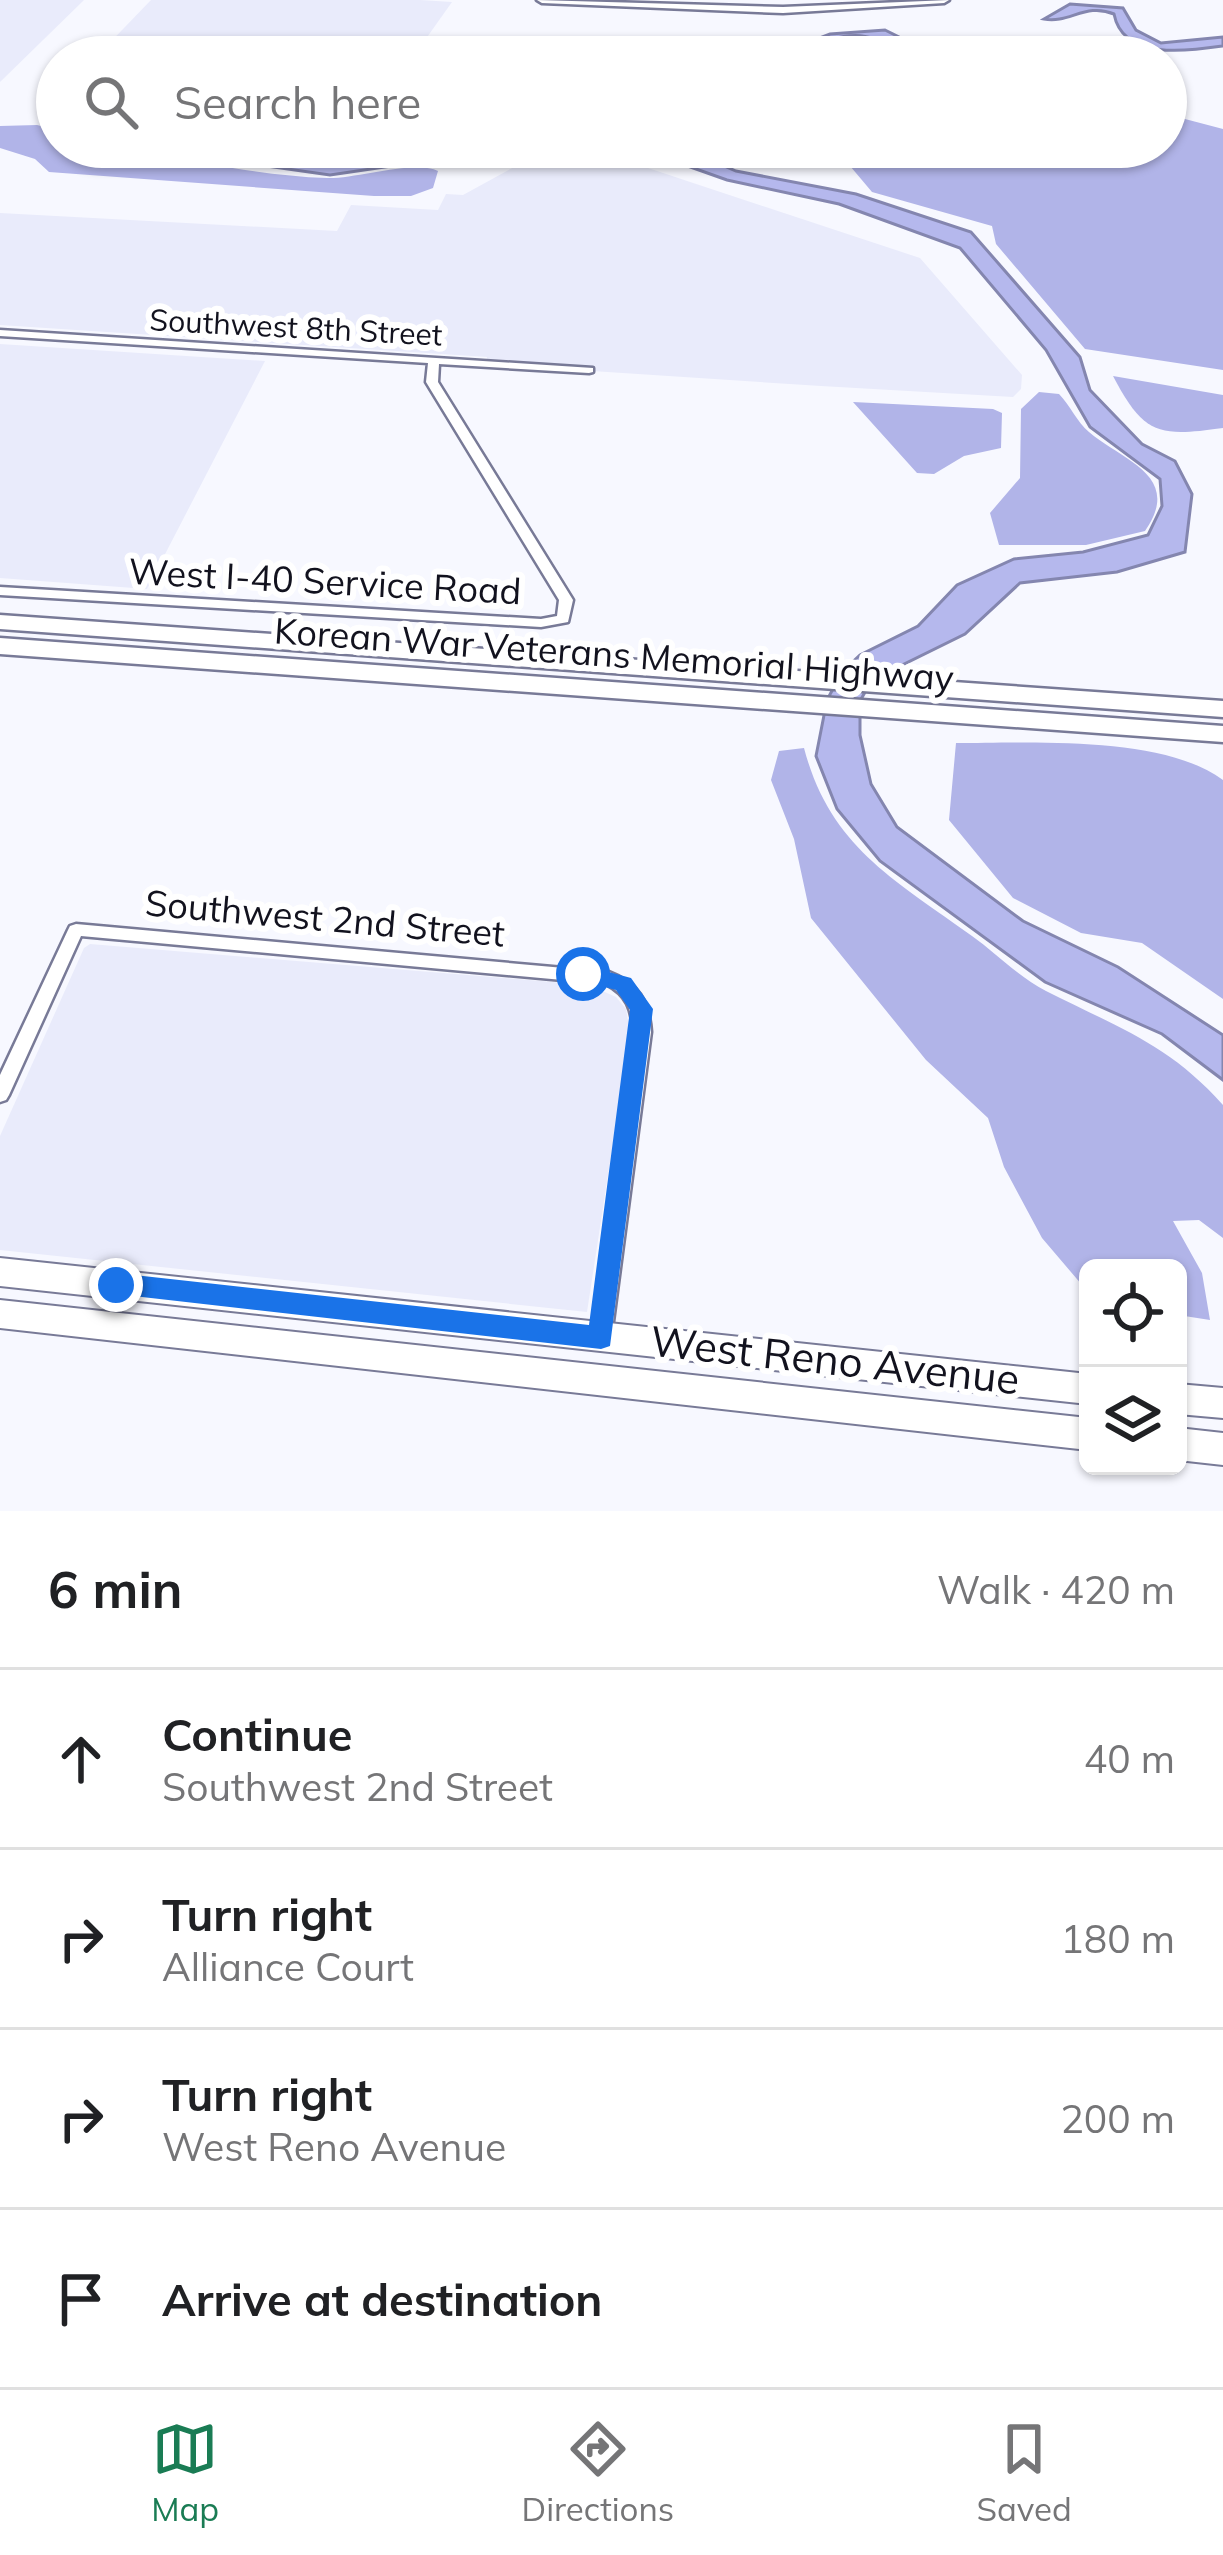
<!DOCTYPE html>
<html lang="en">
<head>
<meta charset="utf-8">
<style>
  :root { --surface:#fff; --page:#f6f6f6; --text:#202124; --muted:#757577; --line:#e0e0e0; --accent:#1a7c54 }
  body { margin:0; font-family:Mulish,sans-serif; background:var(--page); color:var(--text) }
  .controls { position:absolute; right:36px; bottom:36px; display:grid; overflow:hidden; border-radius:18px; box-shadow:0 3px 9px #0004 }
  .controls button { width:108px; height:108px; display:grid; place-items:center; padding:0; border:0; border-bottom:3px solid var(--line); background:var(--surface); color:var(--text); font:60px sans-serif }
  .stop { position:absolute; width:36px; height:36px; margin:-27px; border:9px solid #1a73e8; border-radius:50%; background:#fff }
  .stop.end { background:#1a73e8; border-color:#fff; box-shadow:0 3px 12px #0008 }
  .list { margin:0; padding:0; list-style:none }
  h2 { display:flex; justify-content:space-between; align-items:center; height:156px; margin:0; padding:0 48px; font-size:51px }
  h2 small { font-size:39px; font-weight:400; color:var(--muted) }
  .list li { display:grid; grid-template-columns:78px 1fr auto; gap:36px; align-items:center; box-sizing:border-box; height:180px; padding:0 48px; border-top:3px solid var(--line) }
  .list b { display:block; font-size:45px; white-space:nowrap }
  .list p { margin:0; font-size:39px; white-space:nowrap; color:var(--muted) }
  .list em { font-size:39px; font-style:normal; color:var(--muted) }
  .icon { flex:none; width:66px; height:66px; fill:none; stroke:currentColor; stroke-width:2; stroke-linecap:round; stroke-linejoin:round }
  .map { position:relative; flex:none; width:1223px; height:1511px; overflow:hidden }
  .search { position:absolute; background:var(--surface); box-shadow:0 3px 9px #0004; left:36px; right:36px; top:36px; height:132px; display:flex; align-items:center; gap:30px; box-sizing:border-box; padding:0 42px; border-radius:66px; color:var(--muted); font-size:45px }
  .sheet { height:876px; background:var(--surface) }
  nav { display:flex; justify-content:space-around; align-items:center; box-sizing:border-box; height:168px; border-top:3px solid var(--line); background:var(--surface); font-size:33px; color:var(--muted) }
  nav a { display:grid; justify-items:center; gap:6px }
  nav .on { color:var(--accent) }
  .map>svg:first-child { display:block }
</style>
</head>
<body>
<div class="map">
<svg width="1223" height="1511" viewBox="0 0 1223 1511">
  <rect width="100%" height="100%" fill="#f7f8ff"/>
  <g fill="#e9ebfb">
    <polygon points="0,0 84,0 0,82"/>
    <polygon points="151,0 420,0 452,2 413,57 96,57"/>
    <polygon points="580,159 645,167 920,258 1022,375 1021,389 1013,397 821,386 486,364 487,357 0,325 0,213 337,231 351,205 438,210 446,194 463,195 523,162"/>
    <polygon points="0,344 265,361 147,589 0,578"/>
    <polygon points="90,944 589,985 616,997 626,1009 630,1032 587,1312 0,1250 0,1136 84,948"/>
  </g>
  <g fill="#b1b4e8">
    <path d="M1166,114L1223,129V370L1085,349L996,244L992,226L872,192L845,160C797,152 757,164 709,147H1166Z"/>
    <path d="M37,125L57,130V147C147,147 236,175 327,178C356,179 416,159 438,171L433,188L411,196H374L49,172L35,159L0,148V126Z"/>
    <path d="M1113,376L1223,395V428C1158,437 1144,435 1113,376Z"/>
    <path d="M1039,392L1059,394C1070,405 1077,422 1089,432C1121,460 1184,475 1145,531L1086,545H999L990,513L1020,478L1021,409Z"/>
    <polygon points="853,402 993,409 1002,413 1001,448 964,456 934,474 917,473"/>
    <path d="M956,743C1032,743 1162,735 1223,780V999L1142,943L1081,933L1013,898L949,820Z"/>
    <path d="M804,748C830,847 895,880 972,936C996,953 1020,978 1046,991C1117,1027 1169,1044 1223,1105V1238L1199,1220L1173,1221L1202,1273L1210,1320L1178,1315V1268H1088V1292L1042,1238L1004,1167L988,1118L926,1060L811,918L794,839L771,780L779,751Z"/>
  </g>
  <g fill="#b5b8ed" stroke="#8486af" stroke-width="3">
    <path d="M1070,4L1123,8L1136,30L1161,43L1223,37V46C1189,51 1123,61 1114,14C1086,2 1069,24 1044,19Z"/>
    <path d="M885,30L899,37L883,57H857L874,39C840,25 805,57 770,57L830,34Z"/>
    <polygon points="134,147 328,166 372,163 420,147 473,147 453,157 330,175"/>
    <polygon points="634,147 681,147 736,171 856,194 971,232 1080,357 1090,390 1142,444 1175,461 1192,494 1185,552 1117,572 1020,583 965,634 872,680 860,701 860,735 871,784 897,827 1023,921 1118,967 1223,1035 1223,1080 1162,1034 1045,982 880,861 837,809 816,756 827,700 842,672 860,655 918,626 957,585 1014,559 1083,552 1148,535 1162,506 1160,479 1090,427 1046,350 960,248 839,204 727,180"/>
  </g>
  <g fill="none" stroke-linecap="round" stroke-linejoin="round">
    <defs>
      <g id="street">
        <polygon points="0,330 593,368 593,372 589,373 439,364 438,382 573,600 568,622 541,627 0,595 0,587 541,619 557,616 559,600 426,382 428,363 0,336"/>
        <path d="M76,924L609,972C638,983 649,1001 651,1032L611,1337L608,1343L601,1346L594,1343L591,1337L633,1032C632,1009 627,995 606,984L81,936L9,1095L6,1100L0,1102V1075L68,930L70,926Z"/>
      </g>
      <polygon id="secondary" points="537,0 783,7 949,0 944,3 783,13 542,3"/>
      <g id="primary">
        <polygon points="0,1258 1088,1374 1088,1404 0,1286"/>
        <polygon points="0,1300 1088,1418 1088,1450 0,1328"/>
        <polygon points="1178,1384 1223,1388 1223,1418 1178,1414"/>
        <polygon points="1178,1428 1223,1433 1223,1465 1178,1460"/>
      </g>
      <g id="highway">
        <polygon points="0,615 1223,701 1223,717 0,629"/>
        <polygon points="0,638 1223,726 1223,742 0,654"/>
      </g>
    </defs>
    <use href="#street" stroke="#787a97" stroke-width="5"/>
    <use href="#secondary" stroke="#787a97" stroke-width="5"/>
    <use href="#primary" stroke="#787a97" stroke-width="4"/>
    <use href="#highway" stroke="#787a97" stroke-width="5"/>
    <use href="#street" fill="#fff" fill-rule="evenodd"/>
    <use href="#secondary" fill="#fff" fill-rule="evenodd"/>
    <use href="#primary" fill="#fff" fill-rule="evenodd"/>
    <use href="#highway" fill="#fff" fill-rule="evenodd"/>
  </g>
  <polygon fill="#1a73e8" points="583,965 631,978 653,1009 610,1346 601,1349 107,1293 107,1277 116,1273 589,1325 630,1010 616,990 575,979 575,968"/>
  <g text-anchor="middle" stroke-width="12" stroke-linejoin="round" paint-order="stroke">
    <g font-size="30" fill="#12121e" stroke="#fff">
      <text transform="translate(296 328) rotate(3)" y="10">Southwest 8th Street</text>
    </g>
    <g font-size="36" fill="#12121e" stroke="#fff">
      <text transform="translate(325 581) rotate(3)" y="13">West I-40 Service Road</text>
      <text transform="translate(614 654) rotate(4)" y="13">Korean War Veterans Memorial Highway</text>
      <text transform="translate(325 918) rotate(5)" y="13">Southwest 2nd Street</text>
    </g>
    <g font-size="42" fill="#12121e" stroke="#fff">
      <text transform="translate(835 1360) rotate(6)" y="15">West Reno Avenue</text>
    </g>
  </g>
</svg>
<div class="controls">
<button><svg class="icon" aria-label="locate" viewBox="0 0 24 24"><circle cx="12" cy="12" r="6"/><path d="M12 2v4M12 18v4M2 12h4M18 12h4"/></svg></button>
<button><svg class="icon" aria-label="layers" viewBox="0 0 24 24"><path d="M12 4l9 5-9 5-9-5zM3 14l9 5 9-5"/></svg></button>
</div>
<div class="stop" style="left:583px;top:974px"></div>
<div class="stop end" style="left:116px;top:1285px"></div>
<div class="search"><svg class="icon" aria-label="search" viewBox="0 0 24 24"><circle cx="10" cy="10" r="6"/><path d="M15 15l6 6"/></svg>Search here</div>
</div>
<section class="sheet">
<h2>6 min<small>Walk · 420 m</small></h2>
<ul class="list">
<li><svg class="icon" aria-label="ahead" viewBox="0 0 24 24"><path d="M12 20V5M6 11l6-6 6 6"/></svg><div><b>Continue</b><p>Southwest 2nd Street</p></div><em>40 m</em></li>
<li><svg class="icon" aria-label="right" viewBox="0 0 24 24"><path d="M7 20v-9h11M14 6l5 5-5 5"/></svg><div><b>Turn right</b><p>Alliance Court</p></div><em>180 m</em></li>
<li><svg class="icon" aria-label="right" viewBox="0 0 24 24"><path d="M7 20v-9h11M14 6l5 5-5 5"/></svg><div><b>Turn right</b><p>West Reno Avenue</p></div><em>200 m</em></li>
<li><svg class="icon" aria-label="arrive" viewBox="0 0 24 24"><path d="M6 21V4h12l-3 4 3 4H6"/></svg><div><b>Arrive at destination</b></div></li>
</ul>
</section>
<nav>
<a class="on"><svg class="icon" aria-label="map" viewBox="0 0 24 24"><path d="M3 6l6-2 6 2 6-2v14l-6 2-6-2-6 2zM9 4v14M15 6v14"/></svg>Map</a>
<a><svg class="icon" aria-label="directions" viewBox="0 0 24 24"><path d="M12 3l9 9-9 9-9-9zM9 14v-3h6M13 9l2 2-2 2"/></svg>Directions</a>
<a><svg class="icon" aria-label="saved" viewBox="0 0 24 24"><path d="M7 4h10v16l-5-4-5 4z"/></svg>Saved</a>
</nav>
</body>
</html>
